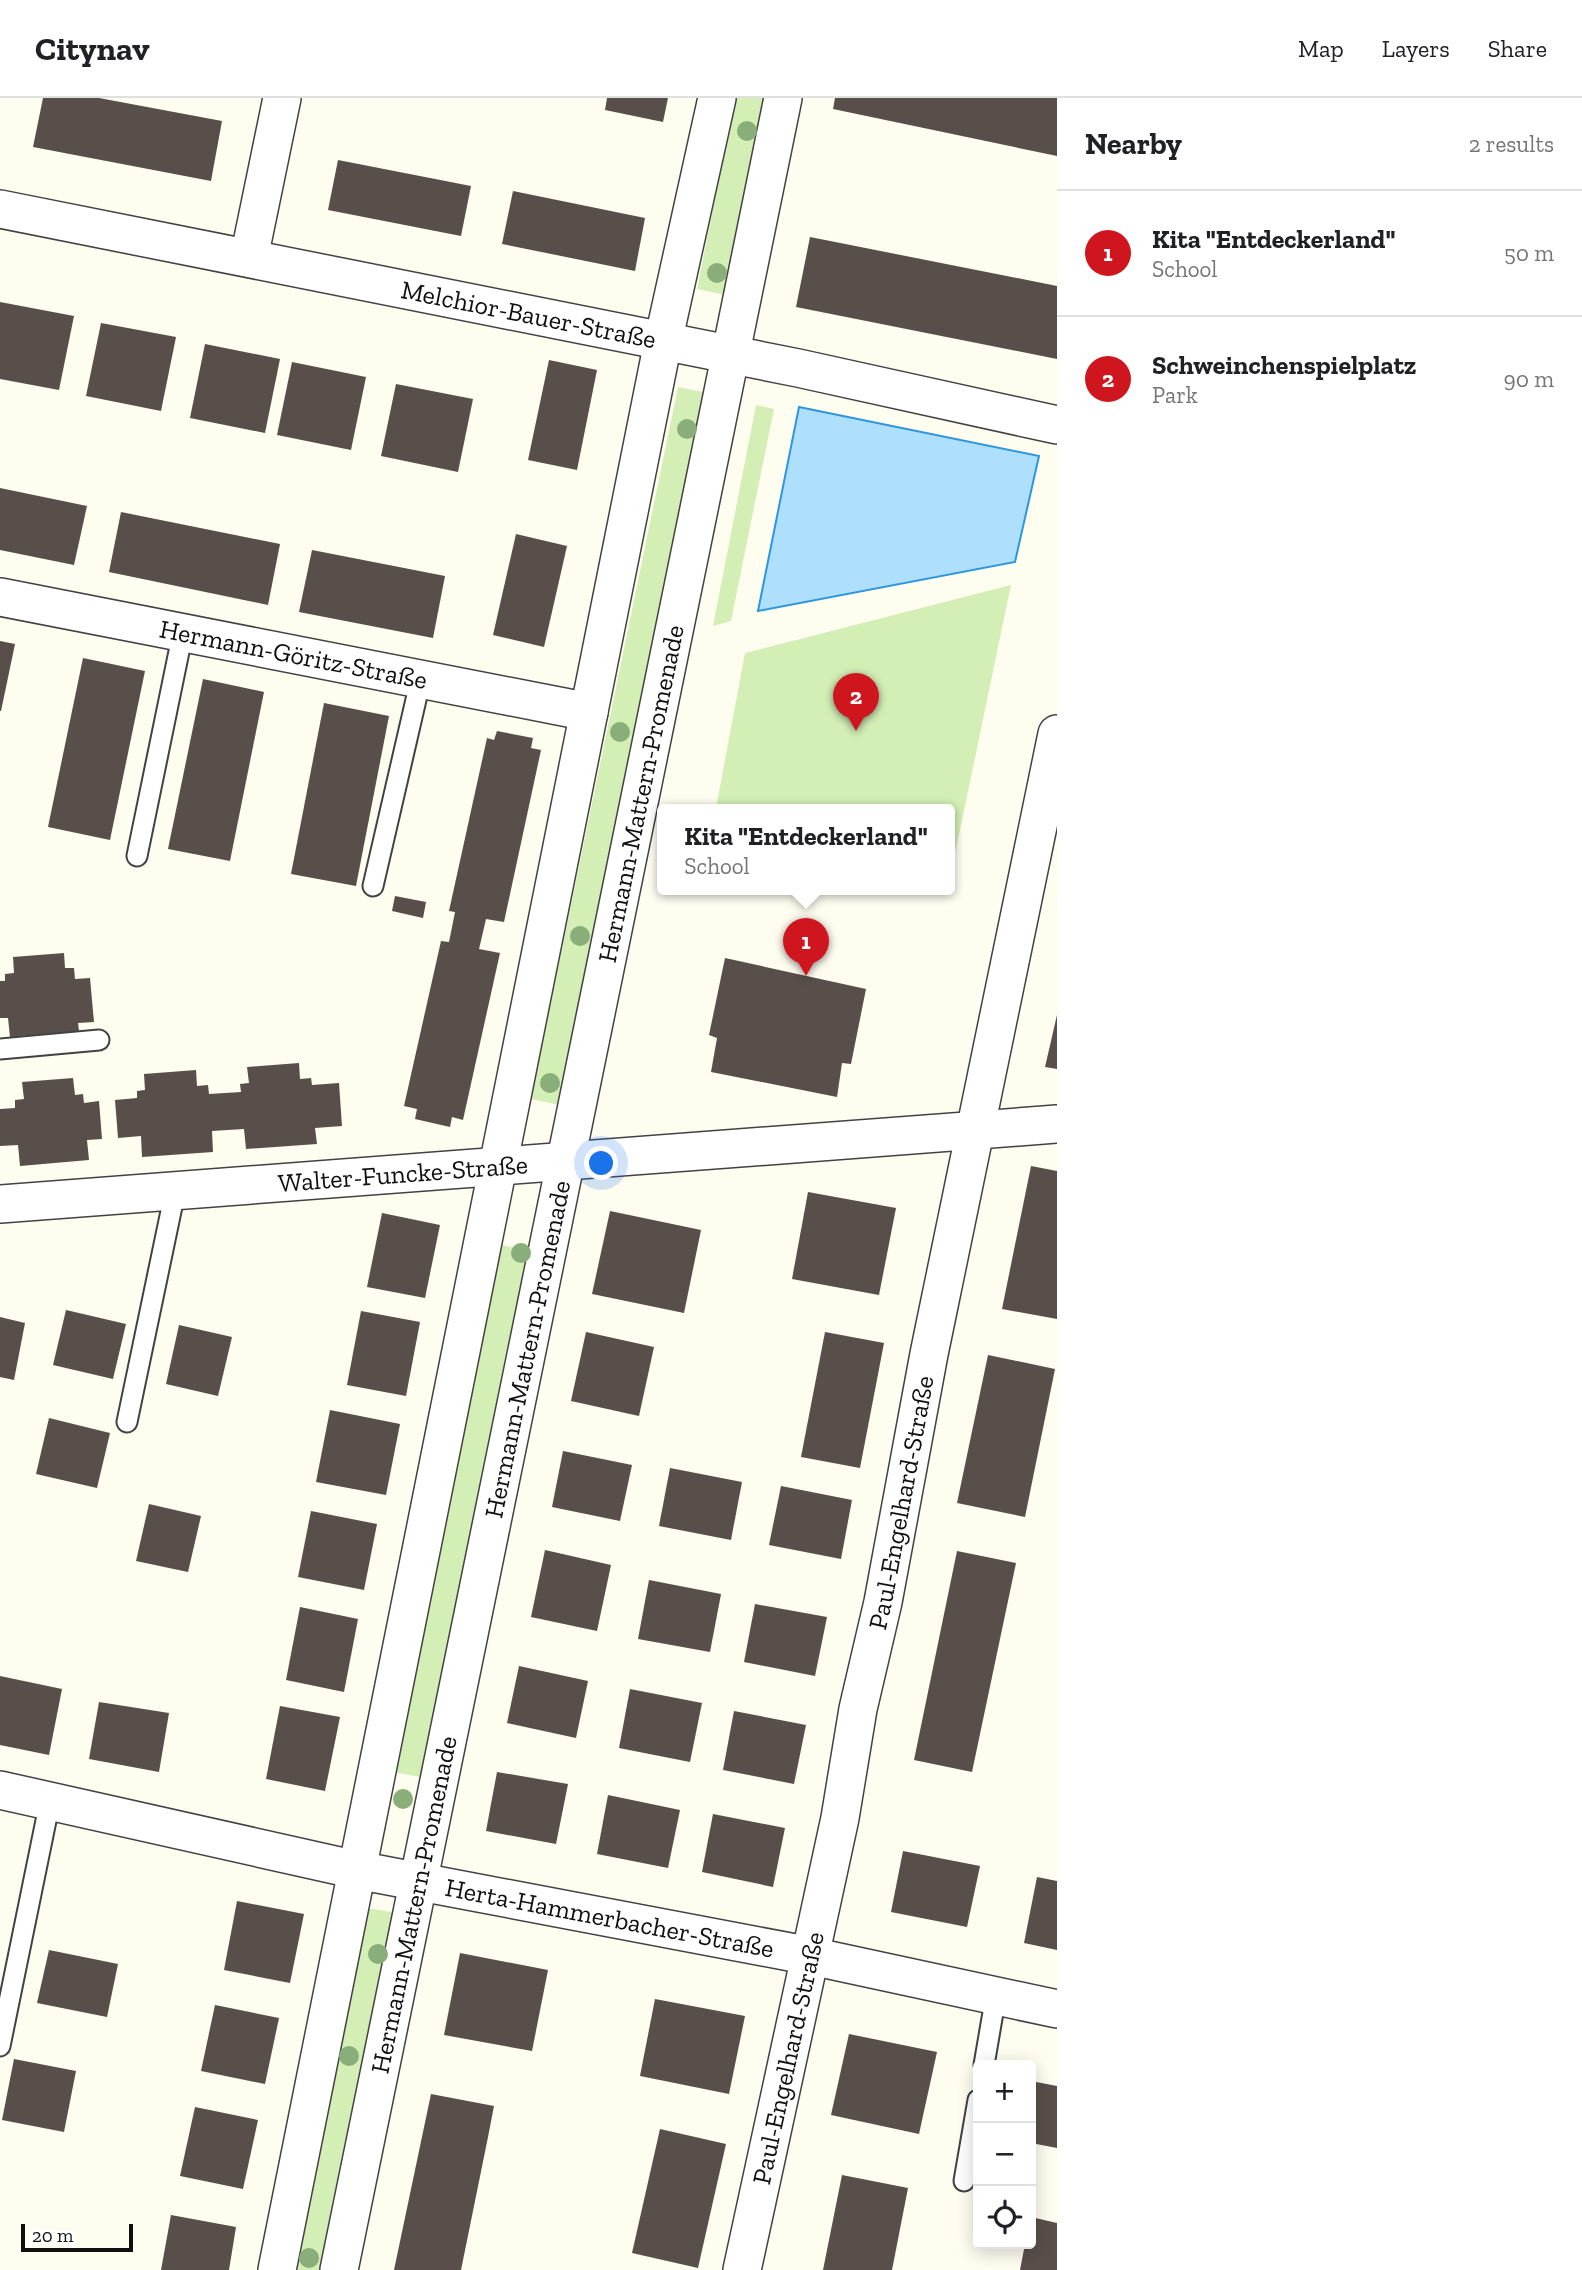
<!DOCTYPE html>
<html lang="en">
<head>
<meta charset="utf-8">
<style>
  :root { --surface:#fff; --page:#f2f2f2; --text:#202124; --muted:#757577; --line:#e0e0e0; --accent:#cf161e }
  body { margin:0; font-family:"Zilla Slab",serif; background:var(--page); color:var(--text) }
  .controls { position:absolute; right:21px; bottom:21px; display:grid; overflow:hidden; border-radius:7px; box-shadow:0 4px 18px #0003 }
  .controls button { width:63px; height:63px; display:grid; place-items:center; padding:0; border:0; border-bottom:2px solid var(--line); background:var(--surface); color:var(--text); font:35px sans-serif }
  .scale { position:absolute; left:21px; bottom:18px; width:112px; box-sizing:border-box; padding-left:7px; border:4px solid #0f0f0f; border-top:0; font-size:19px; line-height:24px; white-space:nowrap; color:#0f0f0f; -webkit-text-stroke:5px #fff; paint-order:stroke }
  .you { position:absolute; left:602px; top:1066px; width:24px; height:24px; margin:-18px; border:5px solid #fff; border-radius:50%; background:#1a73e8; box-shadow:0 0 0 10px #1a73e833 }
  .badge { display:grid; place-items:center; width:46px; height:46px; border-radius:50%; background:var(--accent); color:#fff; font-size:23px; font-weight:700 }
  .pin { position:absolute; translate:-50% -58px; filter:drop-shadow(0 2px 4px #0008) }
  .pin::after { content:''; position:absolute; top:37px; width:24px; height:21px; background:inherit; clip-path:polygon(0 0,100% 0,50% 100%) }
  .popup { position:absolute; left:657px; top:706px; width:298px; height:91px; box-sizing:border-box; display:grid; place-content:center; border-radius:7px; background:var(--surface); filter:drop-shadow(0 2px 5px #0005); font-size:23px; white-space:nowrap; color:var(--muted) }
  .popup b { font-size:26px; color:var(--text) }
  .popup::after { content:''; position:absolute; left:50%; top:100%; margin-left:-14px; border:14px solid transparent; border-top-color:var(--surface) }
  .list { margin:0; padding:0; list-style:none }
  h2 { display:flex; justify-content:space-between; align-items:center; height:91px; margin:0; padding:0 28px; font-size:30px }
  h2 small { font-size:23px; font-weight:400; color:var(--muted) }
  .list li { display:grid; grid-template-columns:46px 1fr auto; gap:21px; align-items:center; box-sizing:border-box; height:126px; padding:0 28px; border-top:2px solid var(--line) }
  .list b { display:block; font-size:26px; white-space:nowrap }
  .list p { margin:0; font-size:23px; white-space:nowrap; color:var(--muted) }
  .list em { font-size:23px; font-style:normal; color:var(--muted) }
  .icon { flex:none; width:38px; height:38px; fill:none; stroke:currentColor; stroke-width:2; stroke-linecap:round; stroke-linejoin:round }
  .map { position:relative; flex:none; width:1057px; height:2172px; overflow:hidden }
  header { display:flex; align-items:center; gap:42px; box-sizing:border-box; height:98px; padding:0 35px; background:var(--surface); border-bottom:2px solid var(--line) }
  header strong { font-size:33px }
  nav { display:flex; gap:38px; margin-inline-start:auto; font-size:24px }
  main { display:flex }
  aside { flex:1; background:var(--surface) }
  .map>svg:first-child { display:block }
</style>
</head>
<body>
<header>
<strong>Citynav</strong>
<nav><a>Map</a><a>Layers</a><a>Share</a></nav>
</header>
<main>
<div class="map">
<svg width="1057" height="2172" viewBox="0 0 1057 2172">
  <rect width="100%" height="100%" fill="#fffcf0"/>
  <g fill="#d3efb5">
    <polygon points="735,0 769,0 730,198 697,191"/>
    <polygon points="678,289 708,295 560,1007 531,1001"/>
    <polygon points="756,307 774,311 731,523 713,528"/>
    <polygon points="1011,487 956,751 950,750 950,712 716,710 745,555"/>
    <polygon points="502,1147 535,1154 425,1680 394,1674"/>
    <polygon points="367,1810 397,1815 326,2172 292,2172"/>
  </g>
  <polygon fill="#aedffd" stroke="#2d96dd" stroke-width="2" points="799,309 1039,358 1015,464 758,513"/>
  <g fill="#594f4a">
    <polygon points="43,0 99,0 222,23 211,83 33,49"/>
    <polygon points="607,0 668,0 663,24 605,12"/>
    <polygon points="835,0 1057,0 1057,58 833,11"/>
    <polygon points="338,62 471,88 461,138 328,112"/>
    <polygon points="513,93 645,120 635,173 502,146"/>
    <polygon points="810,139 1057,188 1057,261 796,209"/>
    <polygon points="0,204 74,218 59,292 0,281"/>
    <polygon points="101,225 176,239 161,313 86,298"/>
    <polygon points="205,246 280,261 265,335 190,320"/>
    <polygon points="549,262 597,272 577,372 528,362"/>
    <polygon points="292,264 366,279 351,352 277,337"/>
    <polygon points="396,286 473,301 458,374 381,358"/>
    <polygon points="0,390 87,408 74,467 0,452"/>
    <polygon points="121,414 280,446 268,507 109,474"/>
    <polygon points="516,436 567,448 544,549 493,537"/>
    <polygon points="312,452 445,478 433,540 299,514"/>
    <polygon points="0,543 15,546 1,613 0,613"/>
    <polygon points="83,560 145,573 110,742 48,729"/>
    <polygon points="203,581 264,594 230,763 168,751"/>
    <polygon points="324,605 389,618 356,788 291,776"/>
    <polygon points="497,633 533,640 531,650 541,652 504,824 486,821 483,834 479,851 500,855 463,1022 452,1019 450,1029 415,1021 417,1011 404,1008 441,843 449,844 455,814 449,813 487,640 494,642"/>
    <polygon points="395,798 426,804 423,820 392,813"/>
    <polygon points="64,855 65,870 74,870 75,881 90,880 94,924 78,925 79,933 10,939 8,920 0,920 0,883 5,883 5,876 14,875 13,859"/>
    <polygon points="725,860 866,891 851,966 842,965 837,999 711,974 717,940 709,937"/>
    <polygon points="1057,917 1057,971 1045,969"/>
    <polygon points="299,965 300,981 311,980 312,987 339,985 342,1028 315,1030 317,1046 246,1051 244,1031 212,1033 213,1054 142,1059 141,1038 118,1040 115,1002 137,1000 137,993 145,992 144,976 196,972 197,988 208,987 209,996 241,994 240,986 249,985 247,969"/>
    <polygon points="73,980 75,997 83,996 84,1005 99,1003 102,1041 87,1042 89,1062 20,1068 18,1047 0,1048 0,1011 15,1010 15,1002 24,1001 22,984"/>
    <polygon points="1031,1068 1057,1073 1057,1221 1002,1211"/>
    <polygon points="808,1094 896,1110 879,1197 792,1181"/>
    <polygon points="610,1113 701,1132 684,1215 592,1196"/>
    <polygon points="382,1115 440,1127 425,1200 367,1189"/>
    <polygon points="66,1212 126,1226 113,1281 53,1267"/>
    <polygon points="361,1213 420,1224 406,1298 347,1287"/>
    <polygon points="0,1219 25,1225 14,1282 0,1279"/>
    <polygon points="179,1227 232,1239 218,1298 166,1286"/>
    <polygon points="586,1234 654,1249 639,1318 571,1303"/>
    <polygon points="825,1234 884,1245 860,1370 801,1359"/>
    <polygon points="988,1257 1055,1271 1025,1419 957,1405"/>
    <polygon points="330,1312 400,1326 386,1397 316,1384"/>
    <polygon points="49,1320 110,1335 97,1390 36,1376"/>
    <polygon points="563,1353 632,1367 620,1423 552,1409"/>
    <polygon points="670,1370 742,1384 731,1442 659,1428"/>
    <polygon points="781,1388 852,1402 841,1461 769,1447"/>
    <polygon points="149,1406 201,1418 188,1474 136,1463"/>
    <polygon points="311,1413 377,1426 364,1492 298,1479"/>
    <polygon points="545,1452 611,1467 597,1533 531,1519"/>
    <polygon points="957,1453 1016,1465 972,1674 914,1662"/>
    <polygon points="649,1482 721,1496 710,1554 638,1541"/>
    <polygon points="755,1506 827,1519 815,1578 744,1564"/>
    <polygon points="300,1509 358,1521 344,1594 286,1582"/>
    <polygon points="519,1568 588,1583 576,1640 507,1625"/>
    <polygon points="0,1578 62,1591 49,1657 0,1647"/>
    <polygon points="630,1591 702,1605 690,1664 619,1650"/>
    <polygon points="99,1604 169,1615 159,1674 89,1661"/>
    <polygon points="280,1608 340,1619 325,1693 266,1681"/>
    <polygon points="734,1613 806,1627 794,1686 723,1672"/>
    <polygon points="497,1674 568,1686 556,1746 486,1733"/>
    <polygon points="608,1697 680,1712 668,1770 597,1756"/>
    <polygon points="713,1716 785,1730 773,1789 702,1774"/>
    <polygon points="903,1753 980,1768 967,1829 891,1814"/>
    <polygon points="1037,1779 1057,1783 1057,1852 1024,1845"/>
    <polygon points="237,1803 304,1816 290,1885 224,1872"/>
    <polygon points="49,1852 118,1866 107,1919 37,1905"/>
    <polygon points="460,1855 548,1872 532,1953 444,1937"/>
    <polygon points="655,1901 745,1918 729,1996 640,1978"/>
    <polygon points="215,1907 279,1920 265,1986 201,1973"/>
    <polygon points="849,1936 937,1954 919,2036 831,2017"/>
    <polygon points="14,1961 76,1973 64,2034 2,2022"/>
    <polygon points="1031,1983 1057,1988 1057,2050 1031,2045"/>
    <polygon points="431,1996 494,2008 488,2039 461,2172 394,2172"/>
    <polygon points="195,2009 258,2022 243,2091 180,2078"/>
    <polygon points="660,2031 726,2046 698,2170 632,2155"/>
    <polygon points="842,2077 908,2090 892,2172 823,2172"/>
    <polygon points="171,2117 236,2129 229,2172 161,2172"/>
    <polygon points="1031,2119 1057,2125 1057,2172 1020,2172 1025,2146 1031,2146"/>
  </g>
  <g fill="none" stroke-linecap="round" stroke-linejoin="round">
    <defs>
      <g id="service">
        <polyline points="137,758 183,534"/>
        <polyline points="373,788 421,580"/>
        <polyline points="0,951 99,942"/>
        <polyline points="127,1324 175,1094"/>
        <polyline points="0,1948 50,1703"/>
        <polyline points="984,1967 996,1897"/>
        <polyline points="964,2083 978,2002"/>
      </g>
      <g id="minor">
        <path id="s1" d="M0,111L798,270L1057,327"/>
        <polyline points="249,160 282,0"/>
        <path id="s2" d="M0,499L589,614"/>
        <path id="s3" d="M0,1106L1057,1026"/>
        <path id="s4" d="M0,1692L357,1772L811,1858L1057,1911"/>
        <polyline points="277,2172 663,244 717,0"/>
        <path id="s5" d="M339,2172L783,0"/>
        <path id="s6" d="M742,2172L840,1720L858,1611L883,1504L929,1256L1057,636"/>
      </g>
    </defs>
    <use href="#service" stroke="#424242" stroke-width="23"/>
    <use href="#minor" stroke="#424242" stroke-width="40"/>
    <use href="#service" stroke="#fff" stroke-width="19"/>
    <use href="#minor" stroke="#fff" stroke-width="37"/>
  </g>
  <g fill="#89ae79">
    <circle cx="747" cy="33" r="10"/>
    <circle cx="717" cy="175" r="10"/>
    <circle cx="687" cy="331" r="10"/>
    <circle cx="620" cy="634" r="10"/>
    <circle cx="580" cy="838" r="10"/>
    <circle cx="550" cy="985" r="10"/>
    <circle cx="521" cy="1155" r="10"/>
    <circle cx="403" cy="1701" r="10"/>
    <circle cx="378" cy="1856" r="10"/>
    <circle cx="349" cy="1958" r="10"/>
    <circle cx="309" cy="2160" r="10"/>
  </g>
  <g text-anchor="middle" stroke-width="7" stroke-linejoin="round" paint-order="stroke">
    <g font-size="26" fill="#0f0f0f" stroke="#fff">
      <text dy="9" stroke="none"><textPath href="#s1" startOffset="539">Melchior-Bauer-Straße</textPath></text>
      <text dy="9" stroke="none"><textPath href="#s2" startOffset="299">Hermann-Göritz-Straße</textPath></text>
      <text dy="9" stroke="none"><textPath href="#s5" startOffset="1507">Hermann-Mattern-Promenade</textPath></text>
      <text dy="9" stroke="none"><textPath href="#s3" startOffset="404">Walter-Funcke-Straße</textPath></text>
      <text dy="9" stroke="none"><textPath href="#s5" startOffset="940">Hermann-Mattern-Promenade</textPath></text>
      <text dy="9" stroke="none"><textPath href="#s6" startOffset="784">Paul-Engelhard-Straße</textPath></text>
      <text dy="9" stroke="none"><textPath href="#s5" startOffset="373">Hermann-Mattern-Promenade</textPath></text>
      <text dy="9" stroke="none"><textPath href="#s4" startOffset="623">Herta-Hammerbacher-Straße</textPath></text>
      <text dy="9" stroke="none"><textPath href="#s6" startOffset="217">Paul-Engelhard-Straße</textPath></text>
    </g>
  </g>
</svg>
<div class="controls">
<button>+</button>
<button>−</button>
<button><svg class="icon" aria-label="locate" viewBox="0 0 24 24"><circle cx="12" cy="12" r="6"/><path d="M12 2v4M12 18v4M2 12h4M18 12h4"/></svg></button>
</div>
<div class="scale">20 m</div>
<div class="you"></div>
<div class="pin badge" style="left:806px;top:878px">1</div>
<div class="popup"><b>Kita &quot;Entdeckerland&quot;</b>School</div>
<div class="pin badge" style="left:856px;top:633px">2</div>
</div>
<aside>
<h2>Nearby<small>2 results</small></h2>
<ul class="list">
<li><span class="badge">1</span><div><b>Kita &quot;Entdeckerland&quot;</b><p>School</p></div><em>50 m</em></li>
<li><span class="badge">2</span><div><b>Schweinchenspielplatz</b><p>Park</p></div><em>90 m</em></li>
</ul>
</aside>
</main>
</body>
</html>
